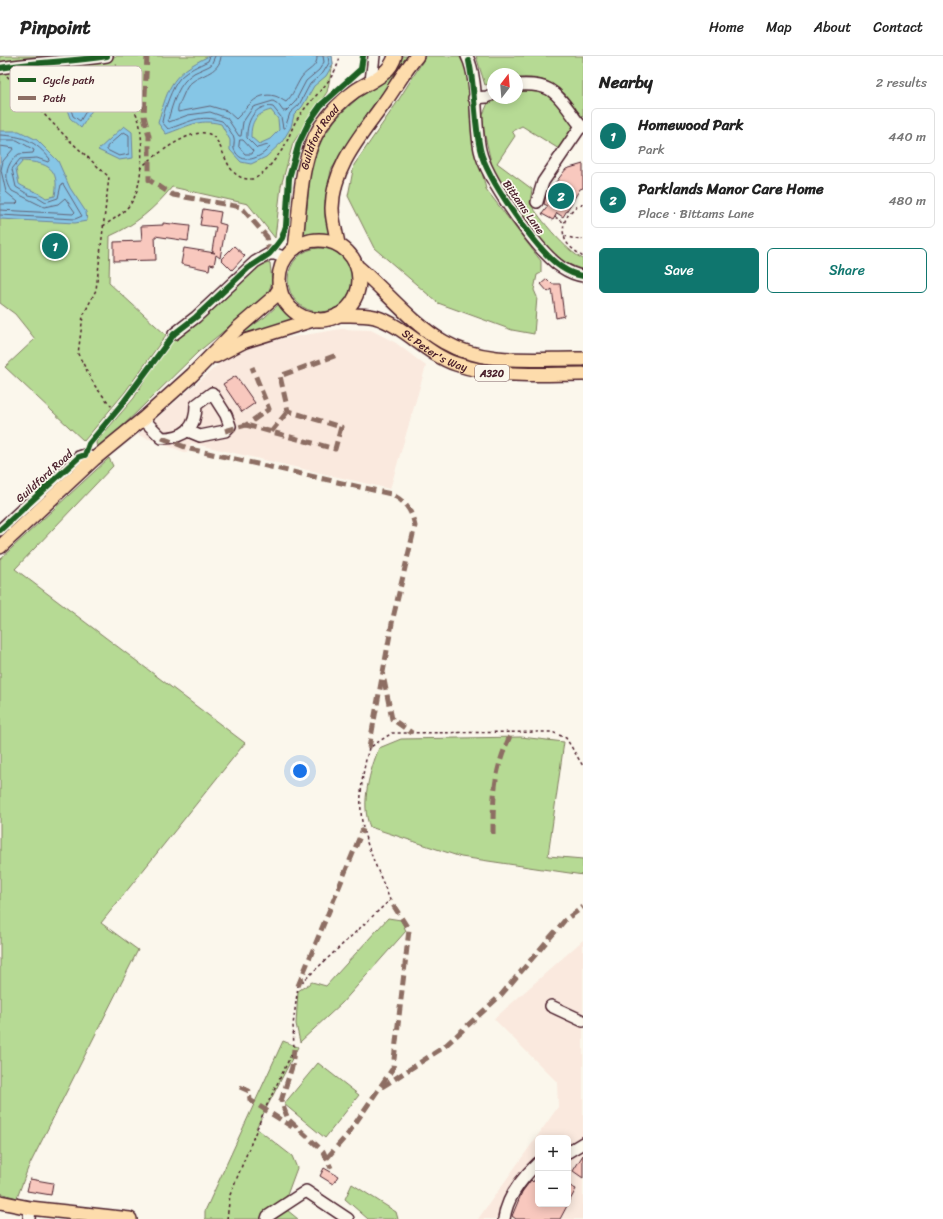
<!DOCTYPE html>
<html lang="en">
<head>
<meta charset="utf-8">
<style>
  :root { --surface:#fff; --page:#f6f6f6; --text:#222; --muted:#767676; --line:#e0e0e0; --accent:#0f766e }
  body { margin:0; font-family:Sriracha,sans-serif; background:var(--page); color:var(--text) }
  .controls { position:absolute; right:12px; bottom:12px; display:grid; overflow:hidden; border-radius:6px; box-shadow:0 2px 10px #0003 }
  .controls button { width:36px; height:36px; display:grid; place-items:center; padding:0; border:0; border-bottom:1px solid var(--line); background:var(--surface); color:var(--text); font:20px sans-serif }
  .compass { position:absolute; left:487px; top:12px; width:36px; height:36px; border-radius:50%; background:var(--surface); box-shadow:0 2px 10px #0003; rotate:16deg }
  .you { position:absolute; left:300px; top:715px; width:14px; height:14px; margin:-10px; border:3px solid #fff; border-radius:50%; background:#1a73e8; box-shadow:0 0 0 6px #1a73e833 }
  .badge { display:grid; place-items:center; width:26px; height:26px; border-radius:50%; background:var(--accent); color:#fff; font-size:13px; font-weight:700 }
  .pin { position:absolute; translate:-50% -50%; border:2px solid #fff; box-shadow:0 1px 4px #0006 }
  .list { margin:0; padding:0; list-style:none }
  h2 { display:flex; justify-content:space-between; align-items:center; height:52px; margin:0; padding:0 16px; font-size:17px }
  h2 small { font-size:13px; font-weight:400; color:var(--muted) }
  .list li { display:grid; grid-template-columns:26px 1fr auto; gap:12px; align-items:center; box-sizing:border-box; height:56px; margin:0 8px 8px; padding:0 8px; border:1px solid var(--line); border-radius:6px }
  .list b { display:block; font-size:15px; white-space:nowrap }
  .list p { margin:0; font-size:13px; white-space:nowrap; color:var(--muted) }
  .list em { font-size:13px; font-style:normal; color:var(--muted) }
  .actions { display:flex; gap:8px; padding:12px 16px }
  .actions a { flex:1; padding:9px 0; border:1px solid var(--accent); border-radius:6px; text-align:center; font-size:14px; color:var(--accent) }
  .actions .main { background:var(--accent); color:#fff }
  .map { position:relative; flex:none; width:583px; height:1163px; overflow:hidden }
  header { display:flex; align-items:center; gap:24px; box-sizing:border-box; height:56px; padding:0 20px; background:var(--surface); border-bottom:1px solid var(--line) }
  header strong { font-size:19px }
  nav { display:flex; gap:22px; margin-inline-start:auto; font-size:14px }
  main { display:flex }
  aside { flex:1; background:var(--surface) }
  .map>svg:first-child { display:block }
</style>
</head>
<body>
<header>
<strong>Pinpoint</strong>
<nav><a>Home</a><a>Map</a><a>About</a><a>Contact</a></nav>
</header>
<main>
<div class="map">
<svg width="583" height="1163" viewBox="0 0 583 1163">
  <rect width="100%" height="100%" fill="#fbf7ec"/>
  <filter id="ink" filterUnits="userSpaceOnUse"><feTurbulence type="fractalNoise" baseFrequency=".025" numOctaves="2"/><feDisplacementMap in="SourceGraphic" scale="8" xChannelSelector="R" yChannelSelector="G"/><feConvolveMatrix kernelMatrix="1 2 1 2 8 2 1 2 1" color-interpolation-filters="sRGB"/></filter>
  <g filter="url(#ink)">
    <g fill="#fae9de" fill-rule="evenodd">
      <polygon points="341,273 371,274 396,287 426,310 390,433 191,387 187,397 138,379 229,299 262,286"/>
      <path d="M583,884V1163H478L558,1051L557,1026L494,963ZM538,1082H568V1148H538Z"/>
    </g>
    <g fill="#b6da94" stroke="#807c60">
      <path d="M0,0H332L333,8L327,36L293,87L281,130L275,182L248,148L172,131C154,153 135,169 110,180L109,227L166,279L125,336L84,385L5,311L35,283L15,258L0,247Z"/>
      <polygon points="403,0 410,0 369,55 331,114 325,146 325,161 330,181 306,182 300,184 307,152 311,104 320,86 338,60 365,36 392,18"/>
      <polygon points="426,0 459,0 469,17 474,82 486,133 541,205 541,217 537,219 534,234 537,241 534,278 512,274 438,247 374,192 348,140 354,109 396,48"/>
      <path d="M476,0H583V65C564,37 555,19 517,22V18H493V27L485,29Z"/>
      <path d="M517,33H539L554,42L575,72L559,93L522,70L512,75L515,80L497,107L532,133L530,147C540,163 566,195 583,203V214L557,203L524,163L493,114L481,63L488,47L498,42H517Z"/>
      <circle cx="320" cy="224" r="32"/>
      <polygon points="270,207 272,226 267,240 198,296 97,395 96,386 134,342 154,308 173,284 201,263 249,217 261,209"/>
      <polygon points="279,248 286,258 295,264 242,282 238,280 265,261"/>
      <polygon points="109,402 113,410 15,513 245,687 101,867 138,894 28,1112 17,1142 0,1137 0,503"/>
      <path d="M521,681L564,686L548,800L583,803V819L461,801L370,771C360,748 370,714 379,692L401,683Z"/>
      <polygon points="388,862 401,864 406,875 342,947 300,986 296,968 298,935 312,926 326,930"/>
      <polygon points="283,985 298,991 256,1072 292,1100 297,1112 287,1139 287,1154 298,1163 205,1163 205,1155"/>
      <polygon points="318,1007 359,1039 325,1082 284,1048"/>
      <polygon points="352,1128 396,1156 398,1163 368,1163 345,1143"/>
    </g>
    <g fill="#86c6e6" stroke="#6e839b" fill-rule="evenodd">
      <path d="M209,0H332L333,8L326,20L314,30L302,51L294,59L291,71L282,86L266,101L251,108L241,106L230,94V84L221,68C198,62 187,71 166,78L158,67C169,28 172,18 209,0ZM271,54L278,63L279,74L270,83L259,88L251,81C251,65 256,58 271,54Z"/>
      <polygon points="72,35 90,35 99,40 97,46 81,72 70,62 63,42"/>
      <polygon points="124,70 132,76 133,102 119,104 98,94"/>
      <path d="M0,75H19L37,84L58,105L70,132L86,156L87,165L75,167L0,163ZM23,105C48,107 60,112 55,140L46,142C39,136 28,134 19,128L16,113Z"/>
    </g>
    <g fill="none" stroke-linecap="round" stroke-linejoin="round">
      <g stroke="#626276" stroke-width="1">
        <path d="M210,0L208,5C198,10 188,14 180,22C172,31 164,54 162,66L168,73C190,66 199,58 222,65C226,69 233,78 234,83C235,86 233,90 234,93C241,111 261,102 270,91L268,89L257,92L247,82C246,66 255,47 273,51L281,61L283,72H285L290,57L299,49L310,28L323,17L329,7L328,0"/>
        <path d="M215,0L211,9C206,12 200,14 194,17C178,27 173,47 168,64L169,66L188,59L210,56L227,62L239,80H241L243,66L253,51L273,45L278,48L283,55H286L295,46L306,25L319,14L324,6L323,0"/>
        <path d="M221,0C220,19 197,18 188,30C185,34 184,38 182,42C180,47 177,51 178,56L210,50L227,55L236,63C247,53 255,35 275,40C279,41 282,44 286,46C293,39 296,30 301,22C307,13 318,12 317,0"/>
        <polygon points="74,39 89,39 94,42 80,65 73,60 68,44"/>
        <polygon points="124,76 129,79 129,98 119,100 107,94 107,91"/>
        <path d="M0,79C24,80 35,85 50,103L48,106L37,102L20,103L12,113L16,131L29,139L38,141L46,146L58,142L61,129L63,128L82,160L75,163L0,159"/>
        <path d="M0,84H17L34,94L33,97L19,98C6,107 3,122 12,135L44,151L58,148L65,142L75,156L73,158L0,154"/>
        <polygon points="240,84 243,84 253,95 252,98 245,98 239,91"/>
        <polyline points="0,90 14,92 3,105 1,114 6,136 18,146 16,148 0,148"/>
      </g>
    </g>
    <g fill="#f8c8be" stroke="#4a1f2b">
      <polygon points="583,108 583,132 580,133 563,161 557,157 553,164 542,158 548,150 544,148 546,139 566,113"/>
      <polygon points="203,153 221,156 219,167 226,169 220,202 216,199 214,209 210,208 209,214 181,208 184,192 215,197 212,195 216,171 200,169"/>
      <polygon points="163,167 190,170 188,185 155,180 156,204 114,205 114,186 142,185 141,170 163,169"/>
      <polygon points="234,190 245,200 232,214 221,203"/>
      <polygon points="547,223 552,228 560,228 564,260 556,262 552,233 548,236 541,228"/>
      <polygon points="236,320 255,347 242,356 223,328"/>
      <polygon points="583,1099 583,1122 573,1115"/>
      <polygon points="324,1112 338,1120 333,1128 320,1120"/>
      <polygon points="538,1118 538,1148 568,1148 568,1129 576,1133 560,1163 516,1163 512,1160 522,1136 531,1124 533,1126"/>
      <polygon points="30,1123 53,1127 51,1139 27,1135"/>
    </g>
    <g fill="none" stroke-linecap="round" stroke-linejoin="round">
      <defs>
        <g id="minor">
          <path d="M467,0C479,25 474,66 480,94C486,122 537,195 561,211C567,215 575,219 583,220"/>
          <path d="M0,12C36,6 72,6 107,0"/>
          <polyline points="371,25 374,0"/>
          <path d="M517,29C547,27 554,33 571,57C575,62 578,68 583,71"/>
          <polyline points="474,42 487,41 493,38"/>
          <polyline points="537,146 543,126 581,70"/>
          <polyline points="174,278 196,261 255,206 269,198 275,198 286,202"/>
          <path d="M143,363L162,382C185,382 196,372 196,349L212,337L226,359L230,370L225,375L200,380L188,375"/>
          <polyline points="0,474 79,401 85,399 94,403"/>
          <polyline points="551,950 583,965"/>
          <polyline points="568,1096 583,1087"/>
          <polyline points="29,1163 30,1152"/>
          <polyline points="267,1163 268,1160 306,1135 348,1163"/>
          <path d="M504,1163C507,1140 522,1122 538,1107"/>
        </g>
        <g id="major">
          <circle cx="319" cy="224" r="40"/>
          <path d="M338,188C336,176 332,164 332,152C333,111 359,82 382,50C394,34 404,15 417,0"/>
          <path id="s1" d="M295,192C301,152 298,105 321,70C330,57 342,44 355,35C370,25 390,19 395,0"/>
          <path d="M359,212C387,236 412,268 444,286C485,310 538,302 583,303"/>
          <path id="s2" d="M338,259C350,259 363,258 375,261C405,270 426,298 456,308C496,322 541,318 583,318"/>
          <polyline points="216,300 245,285 316,263"/>
          <polyline points="0,491 94,403 143,363 192,319 238,272 274,241 280,232"/>
          <polyline points="0,1146 30,1152 130,1163"/>
        </g>
      </defs>
      <use href="#minor" stroke="#4a1f2b" stroke-width="14"/>
      <use href="#major" stroke="#4a1f2b" stroke-width="16"/>
      <g stroke="#4a1f2b" stroke-width="1.5" stroke-dasharray="3 3" stroke-linecap="butt">
        <polyline points="7,20 68,83 109,121 96,234 83,260 78,298 95,330 116,356"/>
        <path d="M140,112C152,102 194,68 211,79C226,88 224,125 252,123C261,123 280,98 285,89C290,80 292,70 298,62C311,41 335,26 340,0"/>
        <path d="M583,148C571,151 560,167 564,180C566,190 576,195 583,201"/>
        <polyline points="555,161 565,167"/>
        <path d="M103,170C114,163 126,156 133,144C143,127 144,80 138,62C134,52 128,44 124,34C120,25 117,15 115,5"/>
        <polyline points="564,180 580,184 583,183"/>
        <path d="M227,1163L230,1139L265,1053L294,993L293,969L298,930L390,844C382,823 367,792 363,772C358,745 362,717 369,692L392,677L552,676L566,682L583,710"/>
      </g>
      <use href="#minor" stroke="#fbf7ec" stroke-width="11"/>
      <use href="#major" stroke="#fddcac" stroke-width="13"/>
      <g stroke="#8d6e63" stroke-width="5" stroke-dasharray="10 5" stroke-linecap="butt">
        <polyline points="147,0 144,60 149,80 149,124 173,139 241,151 267,181 269,198"/>
        <polyline points="246,369 335,393 341,371 288,355 280,320 337,299"/>
        <polyline points="225,375 246,369 269,353 252,311"/>
        <polyline points="271,376 288,355"/>
        <path d="M162,382L190,393L391,438C406,446 411,453 415,470L393,562L369,692"/>
        <polyline points="384,624 392,663 412,677"/>
        <path d="M493,778C493,738 494,712 512,676"/>
        <polyline points="298,930 363,773"/>
        <polyline points="294,993 292,1011 281,1045 288,1063 323,1095 331,1112"/>
        <polyline points="240,1031 249,1035 250,1044 292,1071"/>
        <polyline points="382,1031 444,991 501,939 565,864 583,851"/>
        <polyline points="327,1102 348,1078 393,1012 409,874 390,844"/>
      </g>
      <defs>
        <g id="cycleway">
          <path d="M469,5C475,34 474,64 480,93C486,121 537,195 561,211C567,215 575,219 583,220"/>
          <path d="M0,12C36,6 72,6 107,0"/>
          <polyline points="0,474 79,401 85,399 89,388 123,347 174,278 196,261 248,212 269,198 276,190 282,182 286,170 289,122 299,87 309,66 321,49 361,13 363,0"/>
        </g>
      </defs>
      <use href="#cycleway" stroke="#fbf7ec" stroke-width="8"/>
      <use href="#cycleway" stroke="#1b5e20" stroke-width="6"/>
    </g>
  </g>
  <g text-anchor="middle" stroke-width="3.5" stroke-linejoin="round" paint-order="stroke">
    <rect fill="#fbf7ec" stroke="#7f6065" stroke-width="1" x="475" y="309" width="34" height="16" rx="3"/>
    <g font-size="10" font-weight="bold" fill="#4a1f2b">
      <text x="492" y="321">A320</text>
    </g>
    <g font-size="11" fill="#4a1f2b" stroke="#fbf7ec">
      <text dy="4" stroke="none"><textPath href="#s1" startOffset="115">Guildford Road</textPath></text>
      <text transform="translate(524 151) rotate(55)" y="4">Bittams Lane</text>
      <text dy="4" stroke="none"><textPath href="#s2" startOffset="106">St Peter's Way</textPath></text>
      <text transform="translate(44 420) rotate(-42)" y="4">Guildford Road</text>
    </g>
  </g>
  <rect x="10" y="10" width="132" height="46" rx="6" fill="#fbf7ec" stroke="#c6b6b2" stroke-width="1"/>
  <rect x="18" y="22" width="18" height="4" fill="#1b5e20"/>
  <rect x="18" y="40" width="18" height="4" fill="#8d6e63"/>
  <g font-size="11" fill="#4a1f2b">
    <text x="43" y="28">Cycle path</text>
    <text x="43" y="46">Path</text>
  </g>
</svg>
<div class="controls">
<button>+</button>
<button>−</button>
</div>
<svg class="compass" viewBox="-18 -18 36 36"><path d="M0-13l5 13h-10z" fill="#e53935"/><path d="M0 13l5-13h-10z" fill="#767676"/></svg>
<div class="you"></div>
<div class="pin badge" style="left:55px;top:190px">1</div>
<div class="pin badge" style="left:561px;top:140px">2</div>
</div>
<aside>
<h2>Nearby<small>2 results</small></h2>
<ul class="list">
<li><span class="badge">1</span><div><b>Homewood Park</b><p>Park</p></div><em>440 m</em></li>
<li><span class="badge">2</span><div><b>Parklands Manor Care Home</b><p>Place · Bittams Lane</p></div><em>480 m</em></li>
</ul>
<div class="actions"><a class="main">Save</a><a>Share</a></div>
</aside>
</main>
</body>
</html>
